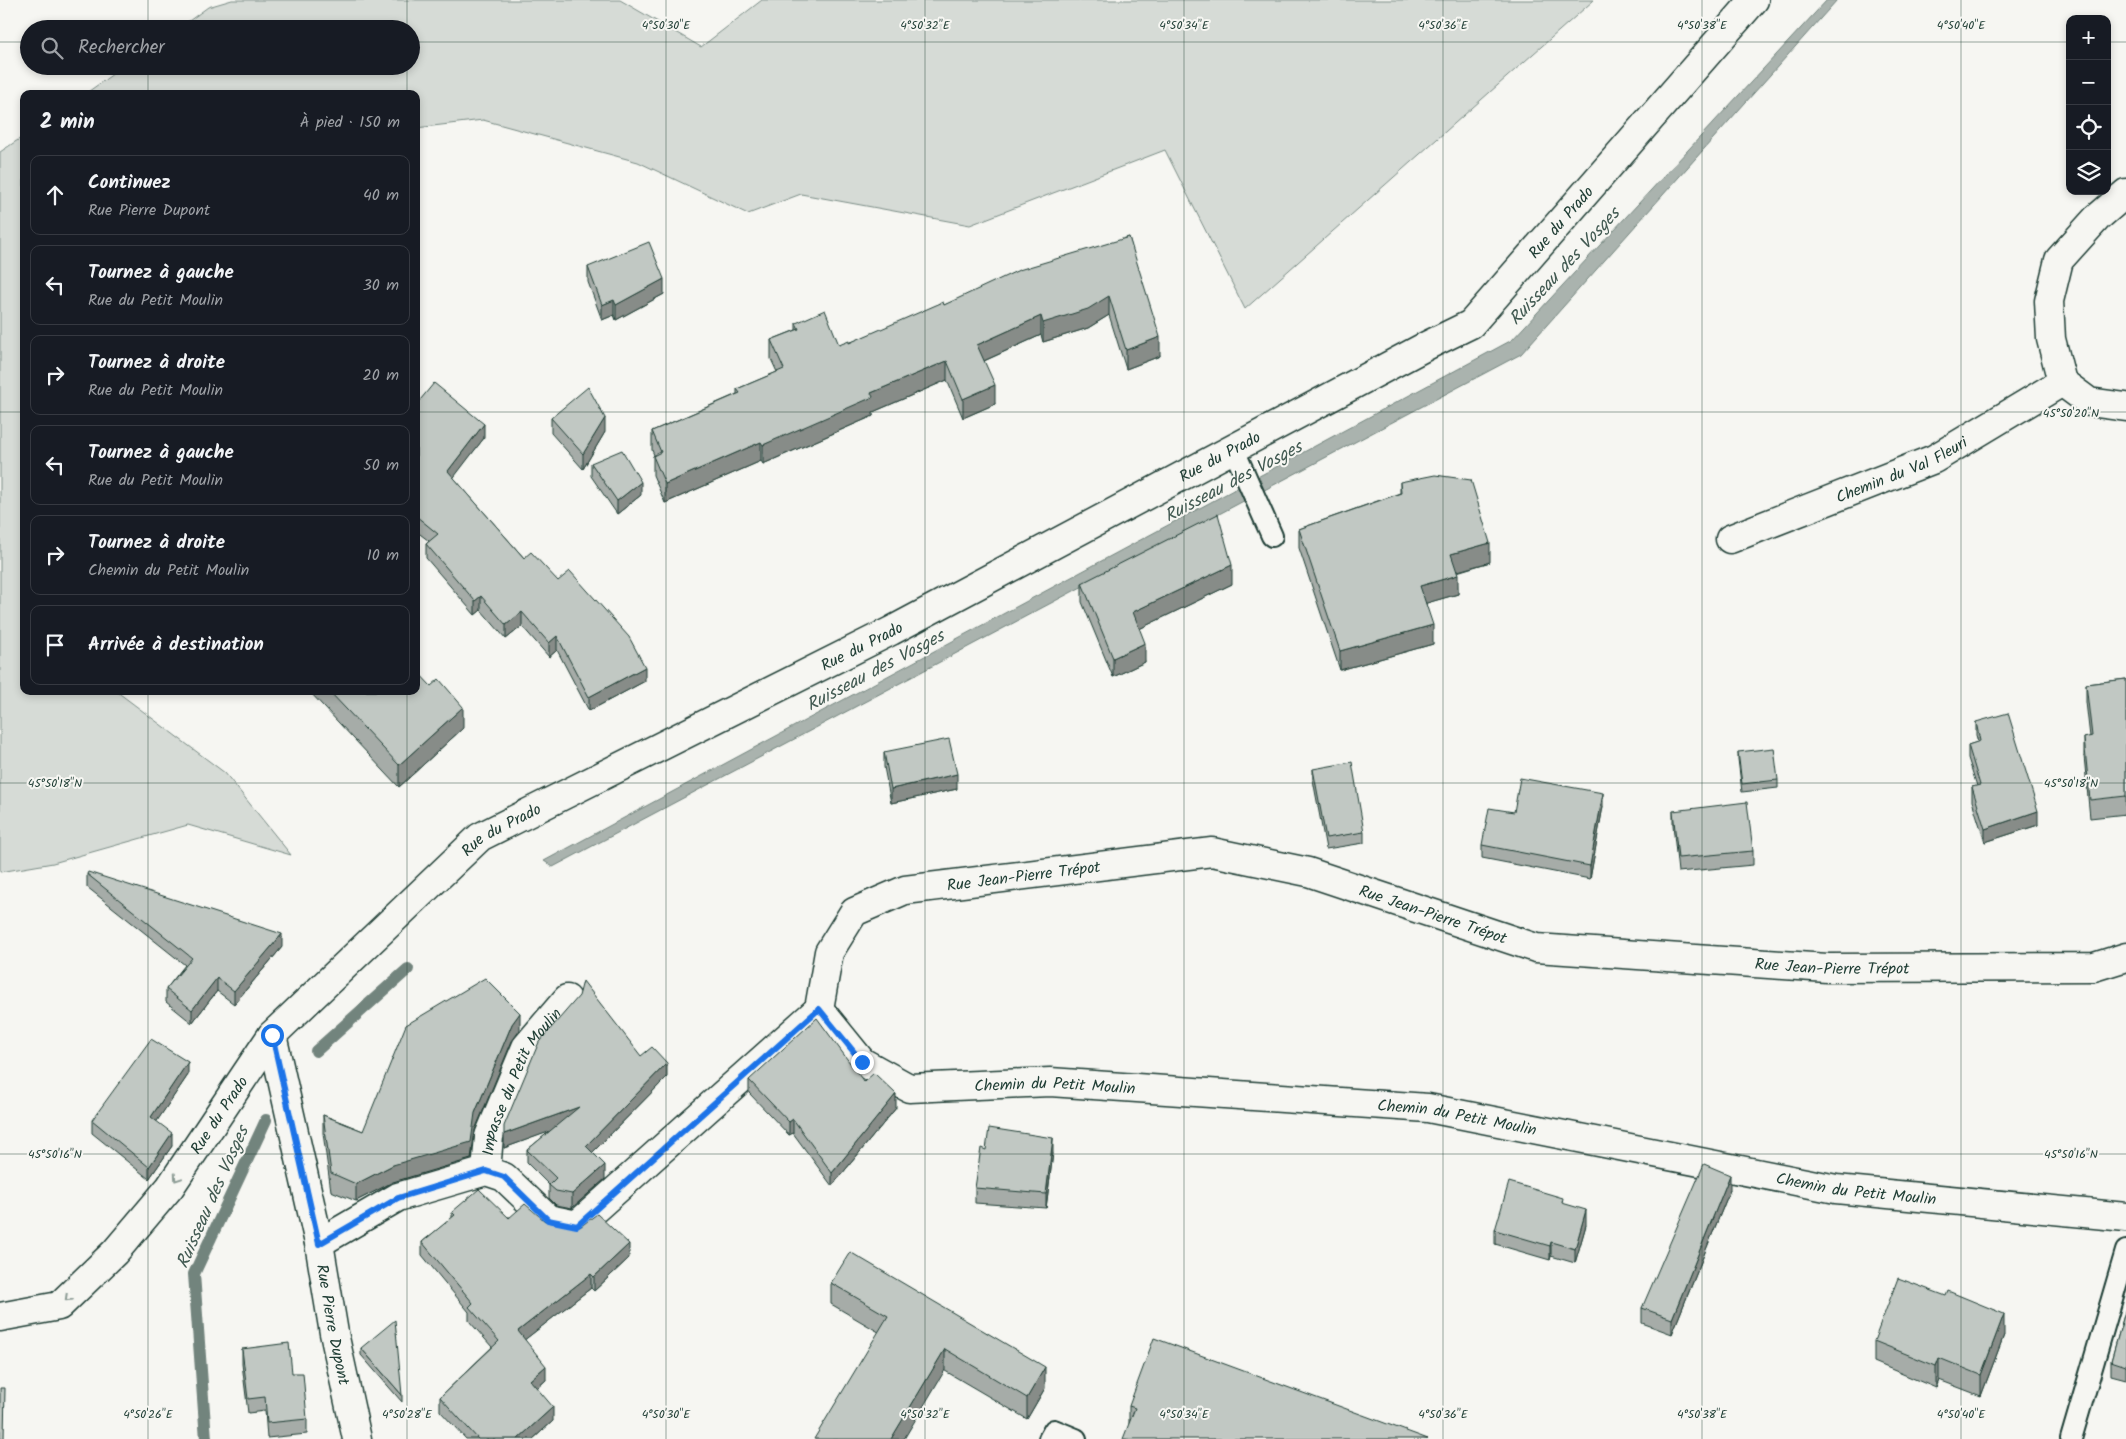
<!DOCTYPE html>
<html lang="fr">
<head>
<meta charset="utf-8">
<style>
  :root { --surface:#171b24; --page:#20242c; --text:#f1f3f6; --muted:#9ea1a6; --line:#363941 }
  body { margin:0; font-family:Kalam,sans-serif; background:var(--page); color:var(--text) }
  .controls { position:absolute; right:15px; top:15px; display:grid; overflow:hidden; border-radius:10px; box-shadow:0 2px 8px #0003 }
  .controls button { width:45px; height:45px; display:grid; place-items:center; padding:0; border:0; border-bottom:1px solid var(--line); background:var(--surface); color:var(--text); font:25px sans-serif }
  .stop { position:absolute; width:15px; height:15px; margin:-11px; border:4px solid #1a73e8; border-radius:50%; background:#fff }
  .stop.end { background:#1a73e8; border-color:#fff; box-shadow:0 1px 5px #0008 }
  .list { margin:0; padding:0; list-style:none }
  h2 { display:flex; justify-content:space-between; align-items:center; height:65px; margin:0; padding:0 20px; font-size:21px }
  h2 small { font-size:16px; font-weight:400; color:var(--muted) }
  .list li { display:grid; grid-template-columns:32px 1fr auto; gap:15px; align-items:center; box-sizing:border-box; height:80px; margin:0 10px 10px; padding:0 10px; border:1px solid var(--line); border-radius:10px }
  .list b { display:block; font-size:19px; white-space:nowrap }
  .list p { margin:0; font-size:16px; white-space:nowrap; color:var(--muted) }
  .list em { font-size:16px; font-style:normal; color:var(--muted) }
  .icon { flex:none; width:28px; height:28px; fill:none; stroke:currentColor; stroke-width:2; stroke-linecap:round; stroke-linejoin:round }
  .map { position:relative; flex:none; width:2126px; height:1439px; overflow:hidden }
  .search { position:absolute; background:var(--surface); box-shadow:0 2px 8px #0003; left:20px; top:20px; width:400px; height:55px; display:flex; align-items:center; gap:12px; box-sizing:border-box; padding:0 18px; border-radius:28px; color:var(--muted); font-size:19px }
  .panel { position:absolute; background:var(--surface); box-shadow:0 2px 8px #0003; left:20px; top:90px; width:400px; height:605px; border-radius:10px }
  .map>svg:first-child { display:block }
</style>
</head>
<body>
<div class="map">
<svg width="2126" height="1439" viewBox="0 0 2126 1439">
  <rect width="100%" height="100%" fill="#f6f6f2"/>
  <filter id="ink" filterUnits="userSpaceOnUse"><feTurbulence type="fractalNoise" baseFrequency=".02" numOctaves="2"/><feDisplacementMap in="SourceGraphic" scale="10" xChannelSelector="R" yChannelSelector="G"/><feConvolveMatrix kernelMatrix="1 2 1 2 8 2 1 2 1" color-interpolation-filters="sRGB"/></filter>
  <g filter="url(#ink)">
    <g fill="#d6dbd6" stroke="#7a8c85">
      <polygon points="232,0 620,0 701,47 762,0 1594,0 1245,309 1165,150 970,225 801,194 748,214 638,162 483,120 416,128 416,94 85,94 124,66 411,66 411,29 178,29 208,7"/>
      <polygon points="24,136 24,691 116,691 225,773 291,855 188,825 53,863 0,872 0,152"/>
    </g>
    <polygon fill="#aab3ae" stroke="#72847d" points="1827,0 1837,0 1521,354 553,867 544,861 1512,340"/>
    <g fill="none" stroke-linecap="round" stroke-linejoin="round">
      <g stroke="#72847d" stroke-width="12">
        <polyline points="316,1051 408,969"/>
        <polyline points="206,1439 194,1274 266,1120"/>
      </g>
      <defs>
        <g id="service">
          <polyline points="1234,450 1272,536"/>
          <polyline points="1049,1439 1054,1430 1076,1439"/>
          <polyline points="2071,1439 2126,1251"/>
        </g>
        <g id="minor">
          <polyline points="2126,193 2097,218 2059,260 2049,301 2051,339 2062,382 2089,402 2126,407"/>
          <path id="s1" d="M1730,539L1934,459L2062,382"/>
          <path id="s2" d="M819,1009L829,952L854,912L905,890L1212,852L1308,872L1536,948L1827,968L2094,967L2126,957"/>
          <path id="s3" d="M819,1009L862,1062L909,1088L1050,1082L1428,1108L1836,1189L2126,1217"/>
          <path id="s4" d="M272,1035L319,1243L334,1333L357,1439"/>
          <path id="s5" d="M486,1171L489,1136L526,1047L567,999"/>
          <polyline points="319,1243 398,1197 486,1171 504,1177 548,1219 577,1225 819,1009"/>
          <path id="s6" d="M0,1317L59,1306L115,1252L170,1187L272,1035L480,837L891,631L1428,345L1471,324L1754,0"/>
        </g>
      </defs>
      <use href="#service" stroke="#1f3d34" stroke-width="24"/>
      <use href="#minor" stroke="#1f3d34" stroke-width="31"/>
      <use href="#service" stroke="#f6f6f2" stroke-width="20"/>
      <use href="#minor" stroke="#f6f6f2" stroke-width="28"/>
    </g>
    <g fill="#a6aca8" stroke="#1f3d34">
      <polygon points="1129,237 1160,356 1126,369 1109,315 1088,328 1043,342 1041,335 984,361 995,404 963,418 947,380 873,412 873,416 763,464 761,461 665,503 653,475 653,456 654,455 652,450 652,431 737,394 737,389 777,372 771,359 771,340 796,330 796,323 839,345 849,343 944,305"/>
      <polygon points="588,267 664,294 616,320 614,315 602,320 588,282"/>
      <polygon points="416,405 484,438 453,477 524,558 645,681 589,711 557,650 549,657 522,626 506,639 481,610 475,615 426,558 426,544 429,541 416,531"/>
      <polygon points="551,418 605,432 583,469 551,433"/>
      <polygon points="591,463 641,495 617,514 591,476"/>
      <polygon points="1400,482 1490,562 1457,572 1458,594 1426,603 1433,644 1340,670 1299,548 1299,529 1400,493"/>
      <polygon points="1082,583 1232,584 1139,629 1145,662 1113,677 1082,602"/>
      <polygon points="2126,679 2126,814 2090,818 2084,756 2084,738 2090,737 2086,702 2086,684"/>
      <polygon points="309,691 416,691 463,728 399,787"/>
      <polygon points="1976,722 2038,825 1985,842 1972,801 1972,787 1977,786 1968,758 1968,745 1978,742 1976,735"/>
      <polygon points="884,752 957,789 891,803 884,767"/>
      <polygon points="1738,752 1778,780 1778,788 1742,792 1738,759"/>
      <polygon points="1313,769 1364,832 1364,843 1326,849 1313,780"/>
      <polygon points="1603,806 1590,879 1482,858 1482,845 1514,812"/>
      <polygon points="1673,811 1753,851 1753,865 1678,872 1673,825"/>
      <polygon points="87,874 282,947 234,1004 217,991 192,1023 166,1002 166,989 185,965 87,887"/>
      <polygon points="520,1030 512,1041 475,1130 471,1159 393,1182 356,1201 331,1191 323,1133 323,1115 363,1131"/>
      <polygon points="641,1056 667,1077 592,1153 605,1179 572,1208 556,1205 549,1198 549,1185 527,1163 527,1150 550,1131 504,1148"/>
      <polygon points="188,1075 156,1122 172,1146 149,1179 92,1133 92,1120"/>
      <polygon points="749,1080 864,1082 896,1108 832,1186 793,1133 789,1135 749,1093"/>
      <polygon points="986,1150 1053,1153 1046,1208 975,1203 975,1188"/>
      <polygon points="1730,1190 1672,1334 1642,1323 1642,1308"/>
      <polygon points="1563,1203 1586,1225 1575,1263 1551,1256 1550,1260 1495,1244 1495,1230"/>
      <polygon points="452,1212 544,1220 629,1258 594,1291 591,1288 524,1340 546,1380 537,1388 553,1421 533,1439 466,1439 440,1411 440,1397 492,1347 469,1321 469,1312 422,1255 422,1242 452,1218"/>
      <polygon points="831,1283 1045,1388 1027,1419 831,1304"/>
      <polygon points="2126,1308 2126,1379 2111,1375 2111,1361"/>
      <polygon points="2004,1335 1981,1396 1939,1380 1936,1388 1874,1362 1874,1341"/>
      <polygon points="361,1348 402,1395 402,1402 361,1355"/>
      <polygon points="242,1349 292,1373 307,1419 307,1434 267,1438 265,1411 248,1413 242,1364"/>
      <polygon points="1129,1406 1428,1439 1129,1424"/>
    </g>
    <g fill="#878c88" stroke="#1f3d34">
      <polygon points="664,279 664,294 616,320 616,305"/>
      <polygon points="1109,296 1109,315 1088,328 1043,342 1043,323"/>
      <polygon points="614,300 614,315 602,320 602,305"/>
      <polygon points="1041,316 1041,335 977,364 977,345"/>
      <polygon points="1160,337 1160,356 1126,369 1126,350"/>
      <polygon points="947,361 947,380 873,412 873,416 763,464 763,445 871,393"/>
      <polygon points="995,385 995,404 963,418 963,399"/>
      <polygon points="605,418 605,432 583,469 583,454"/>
      <polygon points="484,424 484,438 448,485 448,471"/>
      <polygon points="761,442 761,461 665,503 665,484"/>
      <polygon points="641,482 641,495 617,514 617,501"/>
      <polygon points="1490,543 1490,562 1451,573 1451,554"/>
      <polygon points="1232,565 1232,584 1133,632 1133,612"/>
      <polygon points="1458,575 1458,594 1420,605 1420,586"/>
      <polygon points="481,596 481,610 475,615 475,601"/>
      <polygon points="522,612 522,626 506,639 506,625"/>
      <polygon points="1433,625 1433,644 1340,670 1340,651"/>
      <polygon points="557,636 557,650 549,657 549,643"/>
      <polygon points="1145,643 1145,662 1113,677 1113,658"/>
      <polygon points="645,667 645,681 589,711 589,697"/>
      <polygon points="463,707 463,728 399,787 399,765"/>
      <polygon points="957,774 957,789 891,803 891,789"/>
      <polygon points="1603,793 1603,806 1590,879 1590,866"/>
      <polygon points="2038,811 2038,825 1985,842 1985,829"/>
      <polygon points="282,934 282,947 234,1004 234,991"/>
      <polygon points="217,978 217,991 192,1023 192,1010"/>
      <polygon points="520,1013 520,1030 512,1041 475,1130 471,1159 393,1182 356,1201 356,1184 393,1165 475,1113 512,1024"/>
      <polygon points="188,1062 188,1075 151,1130 151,1117"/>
      <polygon points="667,1063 667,1077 586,1159 586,1146"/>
      <polygon points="896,1094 896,1108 832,1186 832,1173"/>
      <polygon points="579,1107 579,1121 504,1148 504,1134"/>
      <polygon points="793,1119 793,1133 789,1135 789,1122"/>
      <polygon points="172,1133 172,1146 149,1179 149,1167"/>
      <polygon points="1053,1138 1053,1153 1046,1208 1046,1194"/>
      <polygon points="605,1165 605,1179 572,1208 572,1194"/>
      <polygon points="1730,1175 1730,1190 1672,1334 1672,1319"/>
      <polygon points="1586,1210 1586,1225 1575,1263 1575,1249"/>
      <polygon points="1551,1242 1551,1256 1550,1260 1550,1246"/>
      <polygon points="629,1244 629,1258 594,1291 594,1277"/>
      <polygon points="591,1274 591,1288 518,1345 518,1331"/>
      <polygon points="2004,1314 2004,1335 1981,1396 1981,1375"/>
      <polygon points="945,1349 945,1370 904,1439 891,1439"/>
      <polygon points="1939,1358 1939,1380 1936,1388 1936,1366"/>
      <polygon points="546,1366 546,1380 530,1394 530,1380"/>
      <polygon points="1045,1367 1045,1388 1027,1419 1027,1398"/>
      <polygon points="553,1407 553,1421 533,1439 518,1439"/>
    </g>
    <g fill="#c1c8c3" stroke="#1f3d34">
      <polygon points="1129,237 1160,337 1126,350 1109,296 1088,309 1043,323 1041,316 977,345 995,385 963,399 947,361 871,393 873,397 763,445 761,442 665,484 653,456 661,452 652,431 740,393 737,389 784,369 771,340 799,329 796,323 825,310 839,345 849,341 849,343 943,302 944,305 1019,270"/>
      <polygon points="649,242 664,279 616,305 614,300 602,305 588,267"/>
      <polygon points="434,383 484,424 448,471 524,558 531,552 558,581 570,571 629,637 645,667 589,697 557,636 549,643 522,612 506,625 481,596 475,601 426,544 438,534 416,516 416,405"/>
      <polygon points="588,387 605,418 583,454 551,418"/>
      <polygon points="622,450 641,482 617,501 591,463"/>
      <polygon points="1435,475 1471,480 1490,543 1451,554 1458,575 1420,586 1433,625 1340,651 1299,529 1401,493 1400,482"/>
      <polygon points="1218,514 1232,565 1133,612 1145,643 1113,658 1082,583"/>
      <polygon points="416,670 431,686 439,679 463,707 399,765 329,691 416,691"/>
      <polygon points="2126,679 2126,796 2090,800 2084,738 2092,736 2086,684"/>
      <polygon points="2008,713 2038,811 1985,829 1972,787 1980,785 1968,745 1980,741 1976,722"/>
      <polygon points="949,739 957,774 891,789 884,752"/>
      <polygon points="1774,748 1778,780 1742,784 1738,752"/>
      <polygon points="1352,762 1364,832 1326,838 1313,769"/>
      <polygon points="1520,778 1603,793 1590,866 1482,845 1489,808 1514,812"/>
      <polygon points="1747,802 1753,851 1678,858 1673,811"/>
      <polygon points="88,872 282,934 234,991 217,978 192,1010 166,989 192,958 87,874"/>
      <polygon points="485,978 520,1013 512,1024 475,1113 471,1142 393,1165 356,1184 331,1173 323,1115 363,1131 406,1025"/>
      <polygon points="583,981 641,1056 652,1047 667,1063 586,1146 605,1165 572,1194 556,1191 549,1185 556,1178 527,1150 579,1107 504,1134 504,1126 539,1042 579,996"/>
      <polygon points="817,1018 864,1082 874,1073 896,1094 832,1173 793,1119 789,1122 749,1080"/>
      <polygon points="151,1039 188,1062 151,1117 172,1133 149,1167 92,1120"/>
      <polygon points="989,1128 1053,1138 1046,1194 975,1188 981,1148 986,1150"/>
      <polygon points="1704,1164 1730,1175 1672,1319 1642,1308"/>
      <polygon points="1509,1182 1563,1198 1562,1203 1586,1210 1575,1249 1551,1242 1550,1246 1495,1230"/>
      <polygon points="479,1189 509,1218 525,1204 544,1220 574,1226 581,1226 597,1214 629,1244 594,1277 591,1274 518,1331 546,1366 530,1380 553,1407 518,1439 478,1439 440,1397 499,1341 469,1307 473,1303 422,1242 455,1215 452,1212"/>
      <polygon points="850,1252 1045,1367 1027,1398 945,1349 891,1439 814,1439 888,1316 831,1283"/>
      <polygon points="1898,1278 1946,1296 1948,1291 2004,1314 1981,1375 1939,1358 1936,1366 1874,1341"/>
      <polygon points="2126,1308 2126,1366 2111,1361"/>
      <polygon points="395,1320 402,1395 361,1348"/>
      <polygon points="1154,1338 1428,1439 1123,1439 1135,1408 1129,1406"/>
      <polygon points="289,1343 292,1373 303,1373 307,1419 267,1423 265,1397 248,1399 242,1349"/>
      <polygon points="0,1388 5,1388 4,1439 0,1439"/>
    </g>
    <defs><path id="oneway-chevron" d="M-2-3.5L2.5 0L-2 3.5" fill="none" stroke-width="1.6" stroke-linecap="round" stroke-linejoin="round" transform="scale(1.25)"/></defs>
    <g stroke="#8a9a93">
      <use href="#oneway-chevron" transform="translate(177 1178) rotate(124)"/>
      <use href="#oneway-chevron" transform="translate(68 1298) rotate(136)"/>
    </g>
  </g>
  <g fill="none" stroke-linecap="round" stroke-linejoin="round" filter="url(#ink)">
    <polyline stroke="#1a73e8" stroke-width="6" points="272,1035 319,1244 398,1198 486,1171 504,1177 548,1220 577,1226 819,1009 862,1062"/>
  </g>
  <path fill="none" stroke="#1f3d34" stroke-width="1" stroke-opacity="0.45" d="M148,0V29M407,0V29M666,0V1439M925,0V1439M1184,0V1439M1443,0V1439M1702,0V1439M1961,0V1439M0,42H29M411,42H2070M2107,42H2126M148,66V94M407,66V94M0,412H24M416,412H2126M148,691V1439M407,691V1439M0,783H2126M0,1154H2126"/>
  <g text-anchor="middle" stroke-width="4" stroke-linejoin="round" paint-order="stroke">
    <g font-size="16" fill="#1f3d34" stroke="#f6f6f2">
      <text dy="6" stroke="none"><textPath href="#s6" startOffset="1945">Rue du Prado</textPath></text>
      <text dy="6" stroke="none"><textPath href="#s6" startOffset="1525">Rue du Prado</textPath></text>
      <text dy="6" stroke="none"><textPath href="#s1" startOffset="185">Chemin du Val Fleuri</textPath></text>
      <text dy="6" stroke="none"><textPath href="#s6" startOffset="1120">Rue du Prado</textPath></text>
      <text dy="6" stroke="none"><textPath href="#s6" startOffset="715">Rue du Prado</textPath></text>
      <text dy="6" stroke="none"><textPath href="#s2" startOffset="280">Rue Jean-Pierre Trépot</textPath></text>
      <text dy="6" stroke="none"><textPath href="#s2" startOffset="700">Rue Jean-Pierre Trépot</textPath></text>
      <text dy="6" stroke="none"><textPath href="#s2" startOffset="1105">Rue Jean-Pierre Trépot</textPath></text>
      <text dy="6" stroke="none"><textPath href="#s5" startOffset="98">Impasse du Petit Moulin</textPath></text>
      <text dy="6" stroke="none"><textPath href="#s3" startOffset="268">Chemin du Petit Moulin</textPath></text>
      <text dy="6" stroke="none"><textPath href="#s6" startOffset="310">Rue du Prado</textPath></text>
      <text dy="6" stroke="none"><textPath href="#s3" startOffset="672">Chemin du Petit Moulin</textPath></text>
      <text dy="6" stroke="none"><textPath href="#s3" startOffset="1078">Chemin du Petit Moulin</textPath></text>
      <text dy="6" stroke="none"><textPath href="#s4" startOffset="296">Rue Pierre Dupont</textPath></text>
    </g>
    <g font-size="18" font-style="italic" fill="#425a52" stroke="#f6f6f2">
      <text transform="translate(1564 266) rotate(-47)" y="6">Ruisseau des Vosges</text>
      <text transform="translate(1233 481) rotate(-28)" y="6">Ruisseau des Vosges</text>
      <text transform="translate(875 670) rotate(-28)" y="6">Ruisseau des Vosges</text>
      <text transform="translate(212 1197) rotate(-66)" y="6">Ruisseau des Vosges</text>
    </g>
  </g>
  <g font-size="12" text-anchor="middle" fill="#1f3d34" stroke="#f6f6f2" stroke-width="4" stroke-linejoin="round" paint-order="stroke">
    <text x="666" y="29">4°50'30"E</text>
    <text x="925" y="29">4°50'32"E</text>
    <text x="1184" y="29">4°50'34"E</text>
    <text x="1443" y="29">4°50'36"E</text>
    <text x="1702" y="29">4°50'38"E</text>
    <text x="1961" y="29">4°50'40"E</text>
    <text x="2071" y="417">45°50'20"N</text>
    <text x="55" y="787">45°50'18"N</text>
    <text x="2071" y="787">45°50'18"N</text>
    <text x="55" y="1158">45°50'16"N</text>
    <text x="2071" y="1158">45°50'16"N</text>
    <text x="148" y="1418">4°50'26"E</text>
    <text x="407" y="1418">4°50'28"E</text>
    <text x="666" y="1418">4°50'30"E</text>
    <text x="925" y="1418">4°50'32"E</text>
    <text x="1184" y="1418">4°50'34"E</text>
    <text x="1443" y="1418">4°50'36"E</text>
    <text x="1702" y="1418">4°50'38"E</text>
    <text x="1961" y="1418">4°50'40"E</text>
  </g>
</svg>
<div class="controls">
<button>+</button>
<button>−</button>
<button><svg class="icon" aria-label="locate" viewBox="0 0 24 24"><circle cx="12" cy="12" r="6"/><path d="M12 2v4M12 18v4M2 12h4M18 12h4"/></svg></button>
<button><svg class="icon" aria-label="layers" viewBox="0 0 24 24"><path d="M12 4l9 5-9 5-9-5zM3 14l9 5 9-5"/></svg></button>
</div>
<div class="stop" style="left:272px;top:1035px"></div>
<div class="stop end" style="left:862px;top:1062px"></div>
<div class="search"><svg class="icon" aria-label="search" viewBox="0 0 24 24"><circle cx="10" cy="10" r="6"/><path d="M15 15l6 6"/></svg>Rechercher</div>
<section class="panel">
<h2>2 min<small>À pied · 150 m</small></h2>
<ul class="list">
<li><svg class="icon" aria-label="ahead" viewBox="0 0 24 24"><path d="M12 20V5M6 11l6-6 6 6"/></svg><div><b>Continuez</b><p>Rue Pierre Dupont</p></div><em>40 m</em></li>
<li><svg class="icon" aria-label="left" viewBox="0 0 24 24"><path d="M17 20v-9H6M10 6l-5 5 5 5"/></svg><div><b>Tournez à gauche</b><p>Rue du Petit Moulin</p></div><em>30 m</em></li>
<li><svg class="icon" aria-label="right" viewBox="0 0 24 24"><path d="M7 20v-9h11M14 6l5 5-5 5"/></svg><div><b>Tournez à droite</b><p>Rue du Petit Moulin</p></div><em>20 m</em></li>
<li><svg class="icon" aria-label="left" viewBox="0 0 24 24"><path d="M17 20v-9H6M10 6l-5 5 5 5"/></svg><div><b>Tournez à gauche</b><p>Rue du Petit Moulin</p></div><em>50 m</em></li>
<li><svg class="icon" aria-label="right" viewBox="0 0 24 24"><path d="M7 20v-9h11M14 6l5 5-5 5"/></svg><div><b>Tournez à droite</b><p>Chemin du Petit Moulin</p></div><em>10 m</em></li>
<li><svg class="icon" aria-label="arrive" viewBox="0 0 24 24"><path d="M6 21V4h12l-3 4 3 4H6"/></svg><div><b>Arrivée à destination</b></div></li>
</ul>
</section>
</div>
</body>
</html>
